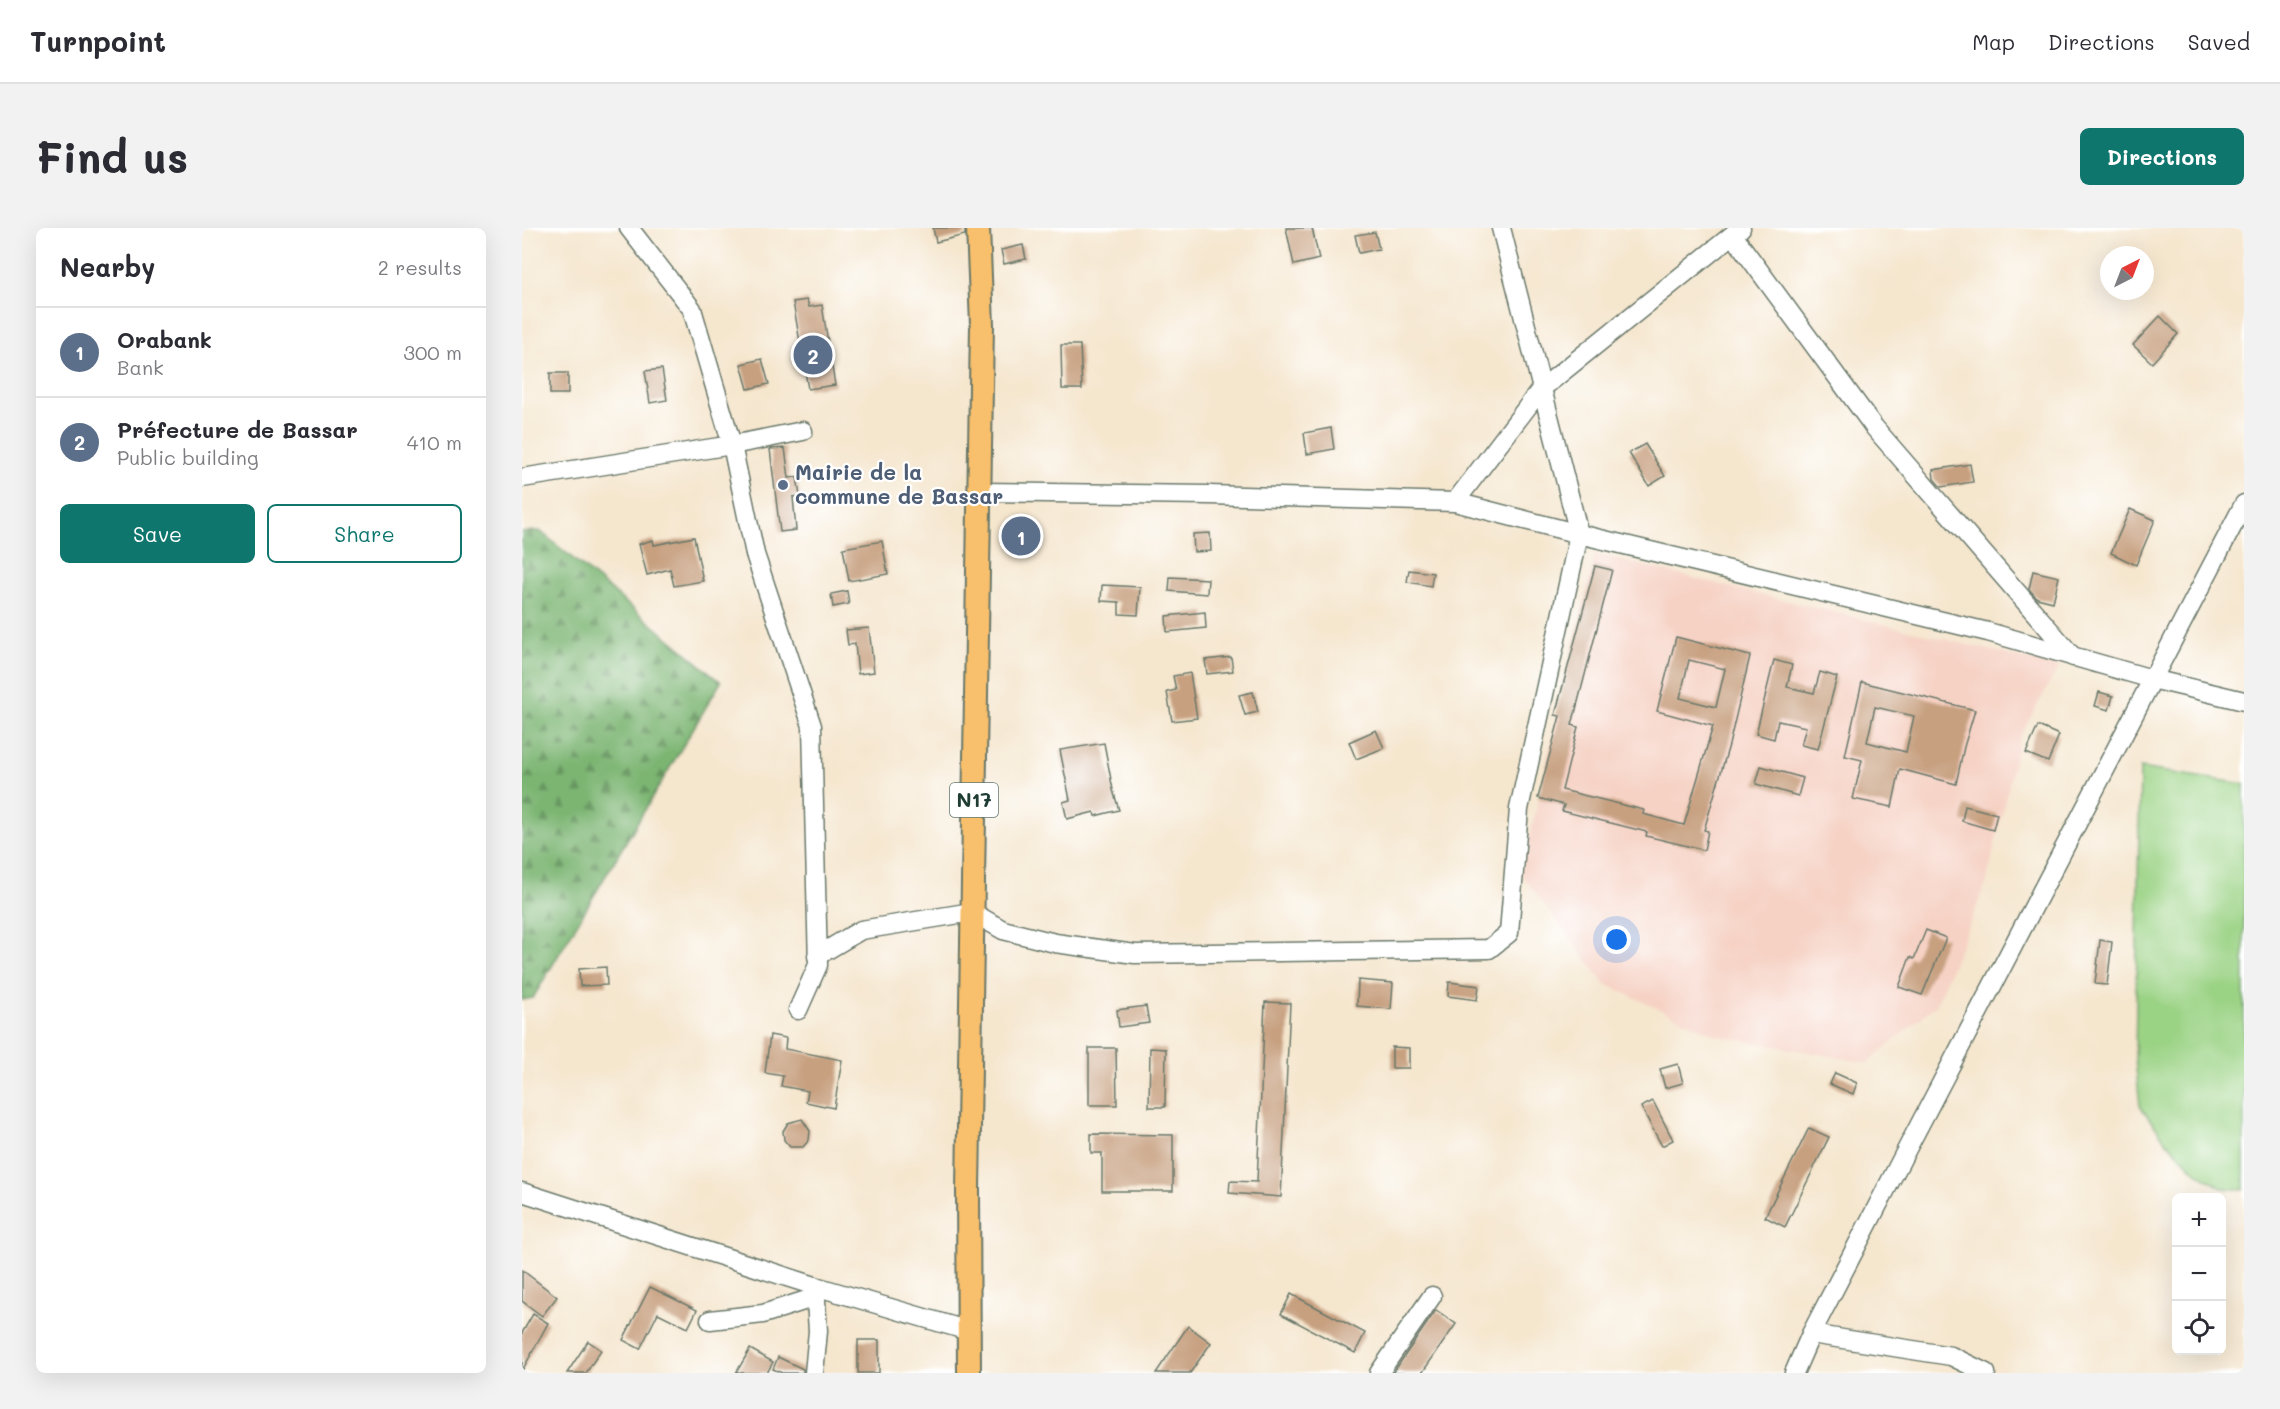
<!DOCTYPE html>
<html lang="en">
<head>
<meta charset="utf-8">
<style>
  :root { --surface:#fff; --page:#f2f2f3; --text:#2b2b33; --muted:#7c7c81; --line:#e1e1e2; --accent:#0f766e }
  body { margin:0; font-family:Mali,sans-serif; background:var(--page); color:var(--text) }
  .controls { position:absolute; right:18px; bottom:18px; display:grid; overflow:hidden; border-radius:9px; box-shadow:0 6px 24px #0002 }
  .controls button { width:54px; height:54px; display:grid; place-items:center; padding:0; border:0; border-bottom:2px solid var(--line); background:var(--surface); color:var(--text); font:30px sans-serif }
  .compass { position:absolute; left:1578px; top:18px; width:54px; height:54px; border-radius:50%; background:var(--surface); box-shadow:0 6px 24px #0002; rotate:42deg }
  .you { position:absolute; left:1095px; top:712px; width:21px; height:21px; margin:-15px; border:4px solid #fff; border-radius:50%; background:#1a73e8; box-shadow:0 0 0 9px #1a73e833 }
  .badge { display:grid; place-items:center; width:39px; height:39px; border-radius:50%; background:var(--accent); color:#fff; font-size:20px; font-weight:700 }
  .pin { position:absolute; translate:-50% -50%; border:3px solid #fff; box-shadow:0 2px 6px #0006 }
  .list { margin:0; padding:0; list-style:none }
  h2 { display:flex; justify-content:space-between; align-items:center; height:78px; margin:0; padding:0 24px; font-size:26px }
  h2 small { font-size:20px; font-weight:400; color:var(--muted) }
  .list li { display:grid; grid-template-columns:39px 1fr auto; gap:18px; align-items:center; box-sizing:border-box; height:90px; padding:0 24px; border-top:2px solid var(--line) }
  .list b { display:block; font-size:22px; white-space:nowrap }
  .list p { margin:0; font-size:20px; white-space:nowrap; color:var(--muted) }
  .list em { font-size:20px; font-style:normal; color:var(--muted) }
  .actions { display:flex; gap:12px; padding:18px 24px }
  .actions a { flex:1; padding:14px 0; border:2px solid var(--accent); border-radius:9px; text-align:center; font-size:21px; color:var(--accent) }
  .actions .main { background:var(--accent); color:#fff }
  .icon { flex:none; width:33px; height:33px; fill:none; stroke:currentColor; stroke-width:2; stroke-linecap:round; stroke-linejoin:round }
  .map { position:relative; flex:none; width:1722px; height:1145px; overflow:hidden; border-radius:9px }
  header { display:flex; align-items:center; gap:36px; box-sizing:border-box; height:84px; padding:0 30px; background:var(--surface); border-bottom:2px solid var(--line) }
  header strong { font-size:28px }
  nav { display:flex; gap:33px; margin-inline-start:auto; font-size:21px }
  .intro { display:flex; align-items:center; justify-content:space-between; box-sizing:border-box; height:144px; padding:0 36px }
  h1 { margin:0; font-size:42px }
  .button { padding:15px 27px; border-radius:9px; background:var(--accent); color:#fff; font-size:21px; font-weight:700 }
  main { display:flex; gap:36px; padding:0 36px }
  aside { flex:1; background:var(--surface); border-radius:9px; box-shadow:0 6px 24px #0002 }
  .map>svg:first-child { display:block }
</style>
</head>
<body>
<header>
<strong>Turnpoint</strong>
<nav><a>Map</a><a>Directions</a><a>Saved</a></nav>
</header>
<div class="intro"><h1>Find us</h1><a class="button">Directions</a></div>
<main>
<aside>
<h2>Nearby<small>2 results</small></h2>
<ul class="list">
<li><span class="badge" style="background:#5c6f8a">1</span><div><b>Orabank</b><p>Bank</p></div><em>300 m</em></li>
<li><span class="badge" style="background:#5c6f8a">2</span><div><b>Préfecture de Bassar</b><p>Public building</p></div><em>410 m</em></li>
</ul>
<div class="actions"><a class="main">Save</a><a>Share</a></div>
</aside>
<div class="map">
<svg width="1722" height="1145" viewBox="0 0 1722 1145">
  <defs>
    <pattern id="forest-firs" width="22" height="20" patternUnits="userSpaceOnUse" patternTransform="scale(1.5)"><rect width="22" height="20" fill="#7cb572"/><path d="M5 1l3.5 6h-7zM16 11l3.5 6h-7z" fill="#65945e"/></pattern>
  </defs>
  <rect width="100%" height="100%" fill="#fff"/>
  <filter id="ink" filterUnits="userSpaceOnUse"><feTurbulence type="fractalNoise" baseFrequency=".0167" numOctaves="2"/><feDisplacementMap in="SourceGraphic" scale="12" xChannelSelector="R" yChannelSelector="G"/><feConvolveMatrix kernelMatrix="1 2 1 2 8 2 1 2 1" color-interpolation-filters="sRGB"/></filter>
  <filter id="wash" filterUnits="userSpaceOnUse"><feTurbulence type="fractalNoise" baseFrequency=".008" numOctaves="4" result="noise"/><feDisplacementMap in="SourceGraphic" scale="24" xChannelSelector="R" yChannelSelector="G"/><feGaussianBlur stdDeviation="1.35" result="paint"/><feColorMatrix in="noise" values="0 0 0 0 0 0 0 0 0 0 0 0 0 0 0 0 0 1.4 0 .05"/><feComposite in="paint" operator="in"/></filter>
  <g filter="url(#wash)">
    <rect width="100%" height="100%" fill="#f5e6ce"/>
    <polygon fill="#f6d2c4" points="1073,326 1537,439 1498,508 1464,656 1414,777 1346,835 1193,807 1083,756 999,646"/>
    <polygon fill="url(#forest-firs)" stroke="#4e7953" stroke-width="1.5" points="18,303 199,454 11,770 0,772 0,304"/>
    <polygon fill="#9bd385" stroke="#5d885c" stroke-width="1.5" points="1618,540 1722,556 1722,962 1700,960 1674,944 1643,912 1618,878 1613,831"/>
    <g id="blocks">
      <g fill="#c7a080" fill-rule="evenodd">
        <polygon points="411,0 443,0 443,7 414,14"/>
        <polygon points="764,0 790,0 797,31 772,37"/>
        <polygon points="853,4 857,21 837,25 833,7"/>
        <polygon points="501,17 504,31 482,36 479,22"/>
        <polygon points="285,72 287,79 300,77 313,157 286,161 271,74"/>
        <polygon points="1638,88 1656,106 1630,135 1611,117"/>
        <polygon points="539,117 558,117 560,161 540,161"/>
        <polygon points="240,131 247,156 226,161 219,136"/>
        <polygon points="140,141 145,172 128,175 123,143"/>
        <rect x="28" y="145" width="18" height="21"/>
        <polygon points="809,200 812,221 785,226 782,205"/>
        <polygon points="1123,216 1143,248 1127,258 1107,225"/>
        <polygon points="263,220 267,250 275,249 278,268 271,269 274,302 258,304 248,221"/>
        <polygon points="1448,236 1451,254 1419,259 1412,251 1411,242"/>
        <polygon points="1608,281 1633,292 1614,337 1589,325"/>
        <polygon points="688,305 689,323 672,324 671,306"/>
        <polygon points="172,309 181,353 152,358 148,341 125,347 117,316 131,312 132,317"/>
        <polygon points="360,313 366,346 327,353 321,320"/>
        <path d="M1073,338L1090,342L1050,497L1056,499L1040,562L1122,582L1121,586L1162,597L1191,498L1135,483L1154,409L1228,428L1207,517L1182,602L1186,603L1182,622L1124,608L1125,604L1040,583L1042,577L1016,570L1038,488L1033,487ZM1167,432L1203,441L1194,479L1158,470Z"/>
        <polygon points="887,342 911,345 909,358 885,354"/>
        <polygon points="1511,343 1537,349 1531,374 1515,370 1507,361"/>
        <polygon points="648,349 686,351 685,366 647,363"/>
        <polygon points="580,357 618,359 616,387 597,386 597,374 579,373"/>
        <polygon points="325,363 327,376 311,379 309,366"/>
        <polygon points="683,384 684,400 645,404 644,388"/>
        <polygon points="347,400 352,444 336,446 333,416 326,417 324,402"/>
        <polygon points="709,429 711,443 685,446 683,432"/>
        <polygon points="1252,432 1270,437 1265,459 1292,465 1298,444 1315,449 1296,521 1279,517 1284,499 1256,493 1252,511 1234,506"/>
        <polygon points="668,445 675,490 650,493 645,464 654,462 651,448"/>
        <path d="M1340,454L1453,482L1442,519L1434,556L1378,541L1370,579L1331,571L1340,532L1323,528ZM1353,479L1392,488L1384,524L1345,514Z"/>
        <polygon points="731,464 736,484 723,487 717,467"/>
        <polygon points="1577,464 1591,468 1587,482 1573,478"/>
        <polygon points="1516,498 1537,507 1526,534 1504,525"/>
        <polygon points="854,502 862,520 834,531 827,514"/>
        <polygon points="582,515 591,562 597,582 573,588 572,584 545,591 541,574 548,572 538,522"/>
        <polygon points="1239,538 1281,550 1276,568 1234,556"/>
        <polygon points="1443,578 1475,586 1471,602 1440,593"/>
        <polygon points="1404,702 1424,710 1400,767 1377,759 1388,729 1392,731"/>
        <polygon points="1578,712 1590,714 1585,757 1573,756"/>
        <polygon points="84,739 85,757 58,758 57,741"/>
        <polygon points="836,752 871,755 869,781 835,778"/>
        <polygon points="927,754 957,758 955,772 926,768"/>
        <polygon points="743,774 768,775 759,969 707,965 708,953 735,954"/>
        <polygon points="624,778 627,795 597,799 595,782"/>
        <polygon points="248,807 264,810 263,821 320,832 312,880 284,874 286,863 259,858 261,848 243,845"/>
        <polygon points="870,819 887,820 887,840 870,840"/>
        <polygon points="567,820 594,820 595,877 567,877"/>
        <polygon points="628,820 644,821 643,879 627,879"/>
        <polygon points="1156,836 1161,855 1143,860 1138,841"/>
        <polygon points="1313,845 1335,855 1331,866 1308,856"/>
        <polygon points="1131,873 1151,912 1140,918 1119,879"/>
        <polygon points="280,891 288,903 287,912 281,919 268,919 262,912 261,903 266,895"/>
        <polygon points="1287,900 1307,909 1263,999 1243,989"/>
        <polygon points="569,906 651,907 651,963 580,963 580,925 569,925"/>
        <polygon points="0,1042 35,1069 20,1088 0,1073"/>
        <polygon points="128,1059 175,1082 166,1100 136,1085 118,1121 101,1112"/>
        <polygon points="769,1066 843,1105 833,1125 759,1086"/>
        <polygon points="914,1082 934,1096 900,1145 871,1145"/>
        <polygon points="11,1086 26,1095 0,1143 0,1105"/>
        <polygon points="666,1098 689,1115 668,1145 634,1145"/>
        <rect x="336" y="1112" width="21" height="33"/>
        <polygon points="66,1113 79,1122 64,1145 45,1145"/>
        <polygon points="228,1121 251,1134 245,1145 214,1145"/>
        <polygon points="256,1129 281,1141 281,1145 260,1145 251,1141"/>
      </g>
    </g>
  </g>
  <g filter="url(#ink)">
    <use href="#blocks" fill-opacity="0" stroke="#6a786a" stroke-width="1.5"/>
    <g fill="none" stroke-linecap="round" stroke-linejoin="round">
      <defs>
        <g id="minor">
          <polyline points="107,0 170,81 210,217 233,326 290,498 296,737 276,782"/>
          <polyline points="1211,7 1352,199 1551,429"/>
          <polyline points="0,250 210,217 281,203"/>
          <polyline points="457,264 687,267 933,274 1057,306 1466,404 1630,451 1722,473"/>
          <polyline points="933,274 1019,161 1219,0"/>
          <polyline points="295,728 339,702 450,684 481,702 533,715 613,726 967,721 987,705 997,581 1057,306 979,0"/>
          <polyline points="0,964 293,1058 447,1103"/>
          <polyline points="188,1092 241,1086 294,1069"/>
          <polyline points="1289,1106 1429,1128 1464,1145"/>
          <polyline points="292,1145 296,1103 293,1058"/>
          <polyline points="857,1145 910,1068"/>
          <polyline points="1272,1145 1289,1106 1387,917 1722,276"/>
        </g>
        <polyline id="major" points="447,1145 446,961 460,97 456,0"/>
      </defs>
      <use href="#minor" stroke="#6a786a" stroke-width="21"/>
      <use href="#major" stroke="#6a786a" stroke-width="26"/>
      <use href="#minor" stroke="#fff" stroke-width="18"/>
      <use href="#major" stroke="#f8bf6c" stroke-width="22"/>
    </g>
  </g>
  <circle fill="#5c6f8a" stroke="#fff" stroke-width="2" cx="261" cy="257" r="6"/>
  <g text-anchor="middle" stroke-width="4.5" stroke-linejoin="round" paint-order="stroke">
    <rect fill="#fff" stroke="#627771" stroke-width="1.5" x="428" y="555" width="48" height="34" rx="4.5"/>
    <g font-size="20" font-weight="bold" fill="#1f3d34">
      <text x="452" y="579">N17</text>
    </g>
    <g font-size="21" font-weight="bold" fill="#4e5e75" stroke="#fff" text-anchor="start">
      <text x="273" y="252">Mairie de la<tspan x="273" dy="24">commune de Bassar</tspan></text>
    </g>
  </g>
</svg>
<div class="controls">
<button>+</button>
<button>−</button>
<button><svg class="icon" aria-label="locate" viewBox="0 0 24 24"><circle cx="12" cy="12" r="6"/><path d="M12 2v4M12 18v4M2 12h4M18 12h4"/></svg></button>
</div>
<svg class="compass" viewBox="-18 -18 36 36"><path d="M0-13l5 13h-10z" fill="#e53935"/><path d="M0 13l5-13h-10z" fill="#7c7c81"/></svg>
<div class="you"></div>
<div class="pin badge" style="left:499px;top:308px;background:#5c6f8a">1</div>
<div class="pin badge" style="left:291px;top:127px;background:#5c6f8a">2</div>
</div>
</main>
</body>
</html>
